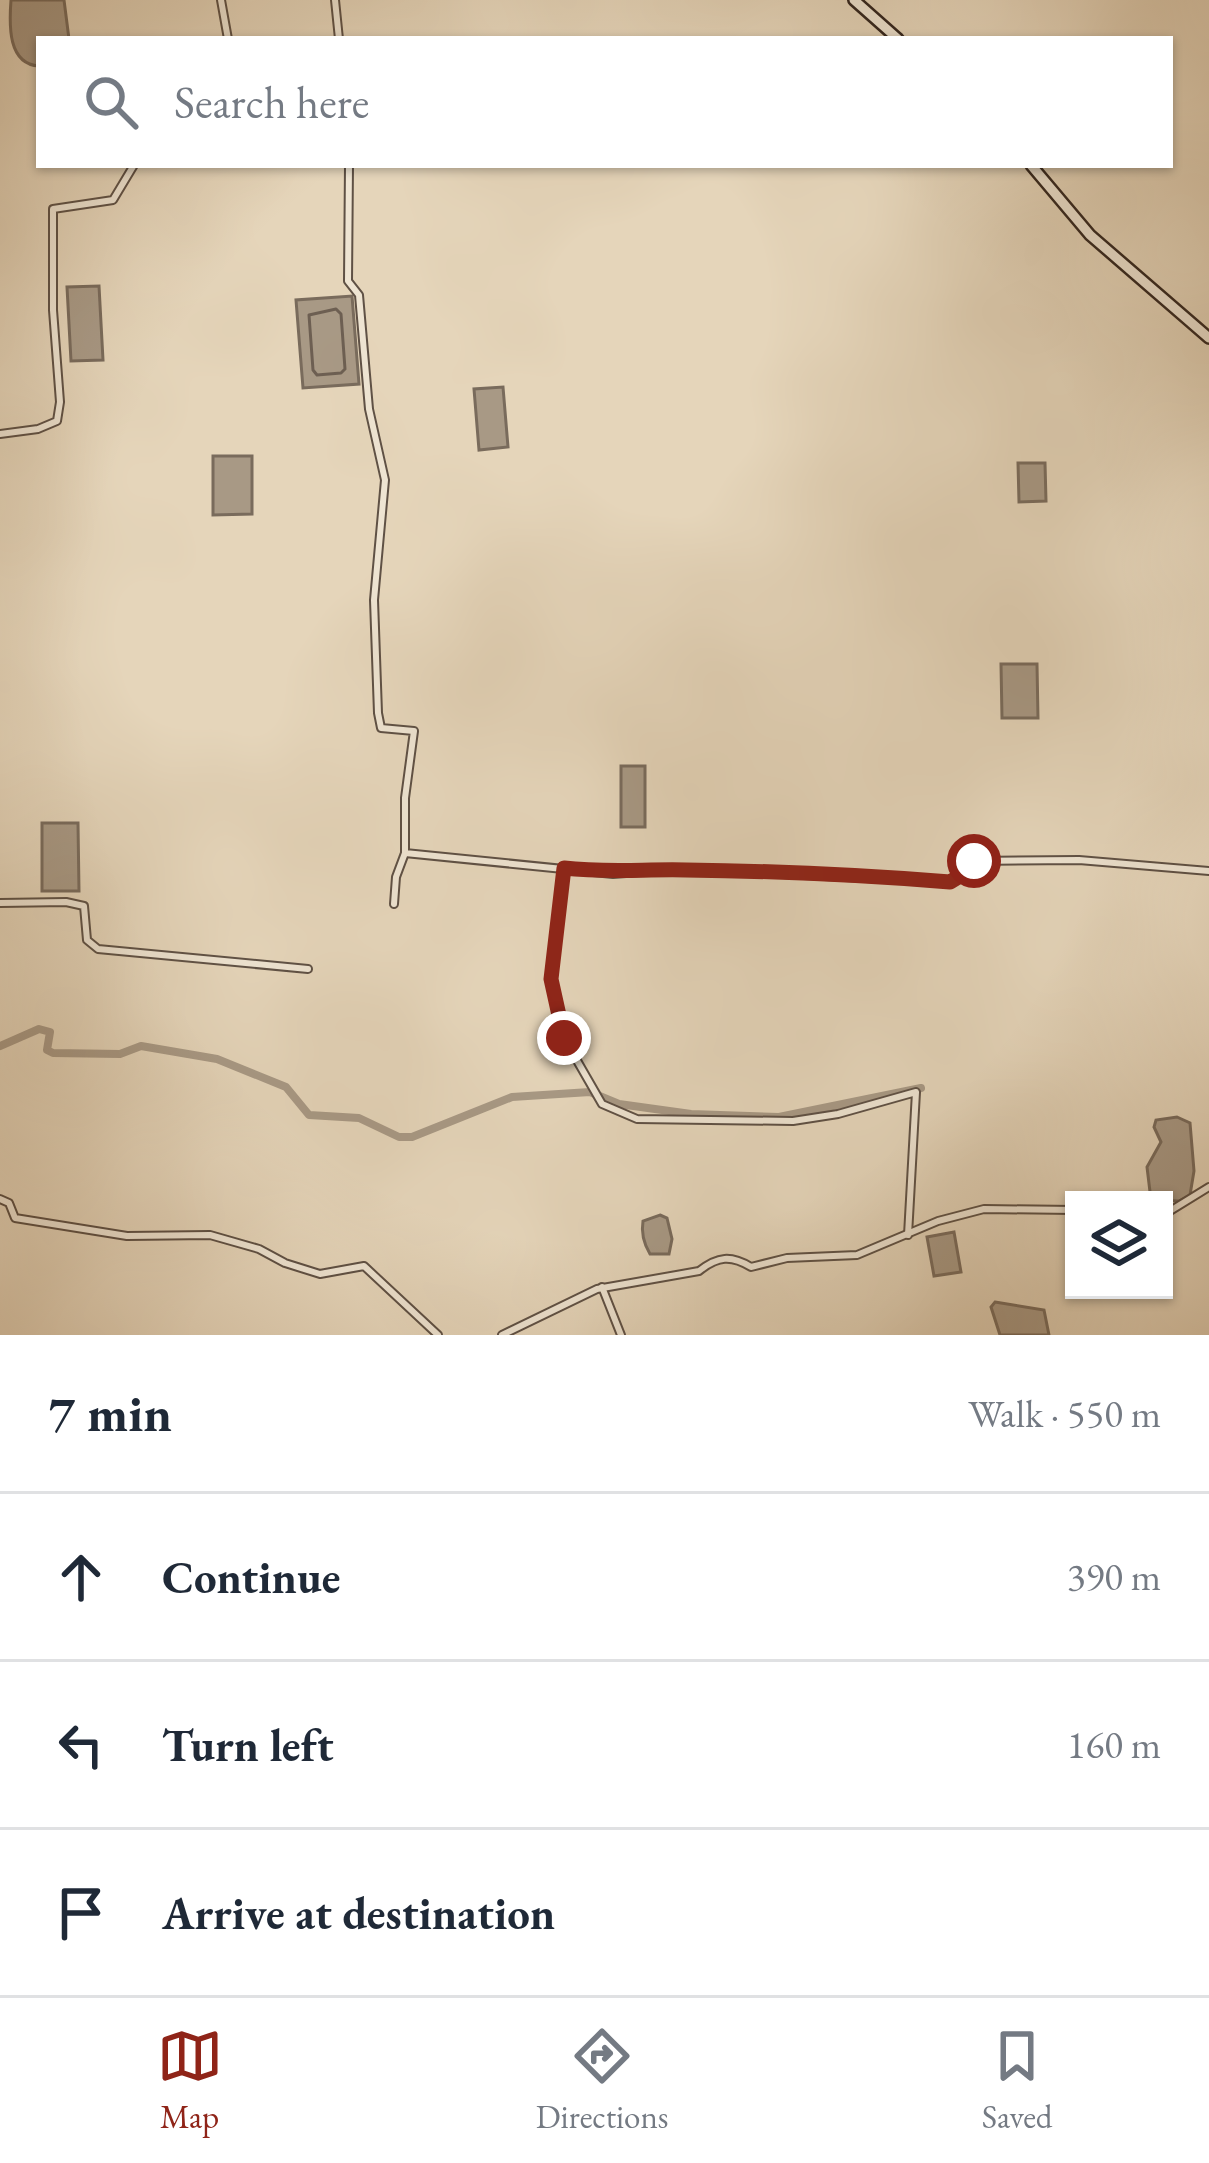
<!DOCTYPE html>
<html lang="en">
<head>
<meta charset="utf-8">
<style>
  :root { --surface:#fff; --page:#f2f2f3; --text:#1f2937; --muted:#747a83; --line:#e0e1e3; --accent:#8f2418 }
  body { margin:0; font-family:"EB Garamond",serif; background:var(--page); color:var(--text) }
  .controls { position:absolute; right:36px; bottom:36px; display:grid; overflow:hidden; border-radius:0px; box-shadow:0 3px 9px #0004 }
  .controls button { width:108px; height:108px; display:grid; place-items:center; padding:0; border:0; border-bottom:3px solid var(--line); background:var(--surface); color:var(--text); font:60px sans-serif }
  .stop { position:absolute; width:36px; height:36px; margin:-27px; border:9px solid #8f2418; border-radius:50%; background:#fff }
  .stop.end { background:#8f2418; border-color:#fff; box-shadow:0 3px 12px #0008 }
  .list { margin:0; padding:0; list-style:none }
  h2 { display:flex; justify-content:space-between; align-items:center; height:156px; margin:0; padding:0 48px; font-size:51px }
  h2 small { font-size:39px; font-weight:400; color:var(--muted) }
  .list li { display:grid; grid-template-columns:78px 1fr auto; gap:36px; align-items:center; box-sizing:border-box; height:168px; padding:0 48px; border-top:3px solid var(--line) }
  .list b { display:block; font-size:45px; white-space:nowrap }
  .list em { font-size:39px; font-style:normal; color:var(--muted) }
  .icon { flex:none; width:66px; height:66px; fill:none; stroke:currentColor; stroke-width:2; stroke-linecap:round; stroke-linejoin:round }
  .map { position:relative; flex:none; width:1209px; height:1335px; overflow:hidden }
  .search { position:absolute; background:var(--surface); box-shadow:0 3px 9px #0004; left:36px; right:36px; top:36px; height:132px; display:flex; align-items:center; gap:30px; box-sizing:border-box; padding:0 42px; border-radius:0px; color:var(--muted); font-size:45px }
  .sheet { height:660px; background:var(--surface) }
  nav { display:flex; justify-content:space-around; align-items:center; box-sizing:border-box; height:168px; border-top:3px solid var(--line); background:var(--surface); font-size:33px; color:var(--muted) }
  nav a { display:grid; justify-items:center; gap:6px }
  nav .on { color:var(--accent) }
  .map>svg:first-child { display:block }
</style>
</head>
<body>
<div class="map">
<svg width="1209" height="1335" viewBox="0 0 1209 1335">
  <rect width="100%" height="100%" fill="#e5d5ba"/>
  <filter id="stains"><feTurbulence type="fractalNoise" baseFrequency=".00167" numOctaves="4"/><feColorMatrix values="0 0 0 0 .2 0 0 0 0 .09 0 0 0 0 .02 0 0 0 .5 -.17"/></filter>
  <radialGradient id="worn" r=".72"><stop offset=".6" stop-color="#630" stop-opacity="0"/><stop offset="1" stop-color="#630" stop-opacity=".3"/></radialGradient>
  <g fill="#a89985" stroke="#796b5c" stroke-width="3">
    <path d="M11,0H64L69,39H39V66C8,64 9,26 11,0Z"/>
    <polygon points="99,286 103,360 71,361 67,287"/>
    <polygon points="352,296 359,384 303,388 296,300"/>
    <polygon points="503,387 508,447 479,450 474,389"/>
    <polygon points="213,456 252,456 252,514 213,515"/>
    <polygon points="1018,463 1045,463 1046,501 1019,502"/>
    <polygon points="1001,664 1037,664 1038,718 1002,718"/>
    <rect x="621" y="766" width="24" height="61"/>
    <polygon points="42,823 78,823 79,891 42,891"/>
    <polygon points="1177,1117 1190,1123 1194,1171 1190,1195 1179,1201 1151,1200 1147,1167 1161,1142 1154,1127 1156,1120"/>
    <path d="M660,1215L667,1218L672,1239L669,1254H650C644,1244 641,1233 643,1221Z"/>
    <polygon points="954,1232 961,1272 934,1276 927,1237"/>
    <polygon points="995,1302 1044,1310 1049,1335 1000,1335 991,1307"/>
  </g>
  <g fill="none" stroke-linecap="round" stroke-linejoin="round">
    <polygon stroke="#6d5f52" stroke-width="3" points="336,309 341,314 345,369 341,373 317,375 313,370 309,315"/>
    <polyline stroke="#a89985" stroke-width="8" points="0,1046 39,1029 50,1032 47,1050 53,1053 120,1054 141,1046 217,1059 286,1087 309,1115 359,1118 399,1137 412,1137 512,1097 590,1092 619,1104 691,1114 779,1117 921,1088"/>
    <defs>
      <g id="street">
        <polyline points="221,0 228,39"/>
        <polyline points="335,0 339,39"/>
        <polyline points="349,165 348,281 359,295 369,409 385,480 374,600 378,713 381,728 414,731 405,798 405,853 613,874 679,869 949,882 968,871 974,861 1079,860 1209,871"/>
        <polyline points="0,434 38,429 57,421 60,402 53,310 53,209 113,200 134,165"/>
        <polyline points="564,869 551,979 564,1038 602,1104 637,1119 793,1121 838,1114 916,1092 908,1235"/>
        <polyline points="0,903 66,902 84,906 87,940 98,949 308,969"/>
        <polyline points="394,904 396,877 405,853"/>
        <polyline points="0,1199 9,1203 15,1218 127,1236 210,1235 259,1249 285,1263 320,1274 364,1266 438,1335"/>
        <polyline points="1164,1211 1170,1211 1209,1187"/>
        <polyline points="602,1287 621,1335"/>
        <path d="M502,1335L597,1289L699,1271C718,1256 731,1255 751,1267L787,1258L857,1255L938,1221L984,1209L1074,1210"/>
      </g>
      <g id="secondary">
        <polyline points="854,0 898,39"/>
        <polyline points="1031,165 1090,235 1209,338"/>
      </g>
    </defs>
    <use href="#street" stroke="#5f5145" stroke-width="10"/>
    <use href="#secondary" stroke="#32251e" stroke-width="14"/>
    <use href="#street" stroke="#eee4d2" stroke-width="6"/>
    <use href="#secondary" stroke="#eee4d2" stroke-width="9"/>
  </g>
  <g fill="none" stroke-linecap="round" stroke-linejoin="round">
    <path stroke="#8f2418" stroke-width="15" d="M564,1038L551,979L564,868C606,873 645,869 686,870C774,871 862,875 950,882L968,871L974,861"/>
  </g>
  <rect width="100%" height="100%" filter="url(#stains)"/>
  <rect width="100%" height="100%" fill="url(#worn)"/>
</svg>
<div class="controls">
<button><svg class="icon" aria-label="layers" viewBox="0 0 24 24"><path d="M12 4l9 5-9 5-9-5zM3 14l9 5 9-5"/></svg></button>
</div>
<div class="stop" style="left:974px;top:861px"></div>
<div class="stop end" style="left:564px;top:1038px"></div>
<div class="search"><svg class="icon" aria-label="search" viewBox="0 0 24 24"><circle cx="10" cy="10" r="6"/><path d="M15 15l6 6"/></svg>Search here</div>
</div>
<section class="sheet">
<h2>7 min<small>Walk · 550 m</small></h2>
<ul class="list">
<li><svg class="icon" aria-label="ahead" viewBox="0 0 24 24"><path d="M12 20V5M6 11l6-6 6 6"/></svg><div><b>Continue</b></div><em>390 m</em></li>
<li><svg class="icon" aria-label="left" viewBox="0 0 24 24"><path d="M17 20v-9H6M10 6l-5 5 5 5"/></svg><div><b>Turn left</b></div><em>160 m</em></li>
<li><svg class="icon" aria-label="arrive" viewBox="0 0 24 24"><path d="M6 21V4h12l-3 4 3 4H6"/></svg><div><b>Arrive at destination</b></div></li>
</ul>
</section>
<nav>
<a class="on"><svg class="icon" aria-label="map" viewBox="0 0 24 24"><path d="M3 6l6-2 6 2 6-2v14l-6 2-6-2-6 2zM9 4v14M15 6v14"/></svg>Map</a>
<a><svg class="icon" aria-label="directions" viewBox="0 0 24 24"><path d="M12 3l9 9-9 9-9-9zM9 14v-3h6M13 9l2 2-2 2"/></svg>Directions</a>
<a><svg class="icon" aria-label="saved" viewBox="0 0 24 24"><path d="M7 4h10v16l-5-4-5 4z"/></svg>Saved</a>
</nav>
</body>
</html>
